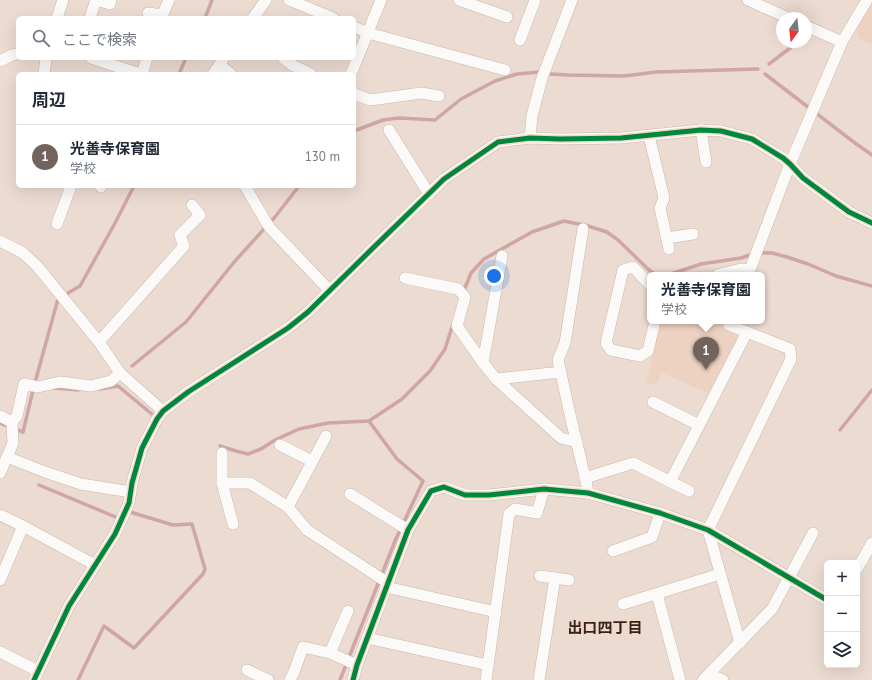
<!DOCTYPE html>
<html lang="ja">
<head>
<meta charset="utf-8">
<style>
  :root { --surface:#fff; --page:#f2f2f3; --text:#1f2937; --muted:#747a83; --line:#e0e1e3; --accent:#72645c }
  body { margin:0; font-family:"PT Sans","Noto Sans JP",sans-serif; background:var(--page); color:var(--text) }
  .controls { position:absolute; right:12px; bottom:12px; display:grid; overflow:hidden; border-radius:6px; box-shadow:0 4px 16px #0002 }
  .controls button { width:36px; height:36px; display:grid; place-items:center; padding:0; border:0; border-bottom:1px solid var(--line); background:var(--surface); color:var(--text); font:20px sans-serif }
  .compass { position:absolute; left:776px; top:12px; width:36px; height:36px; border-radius:50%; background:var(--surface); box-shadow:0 4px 16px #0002; rotate:195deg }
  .you { position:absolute; left:494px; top:276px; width:14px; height:14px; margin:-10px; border:3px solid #fff; border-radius:50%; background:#1a73e8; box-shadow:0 0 0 6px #1a73e833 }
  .badge { display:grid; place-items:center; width:26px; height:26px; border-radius:50%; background:var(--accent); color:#fff; font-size:13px; font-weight:700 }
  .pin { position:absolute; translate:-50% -33px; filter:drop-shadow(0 1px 2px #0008) }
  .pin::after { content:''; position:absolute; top:21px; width:14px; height:12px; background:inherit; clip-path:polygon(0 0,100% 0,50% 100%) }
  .popup { position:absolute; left:647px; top:272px; width:118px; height:52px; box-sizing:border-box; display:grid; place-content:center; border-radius:6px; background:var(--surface); filter:drop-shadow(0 1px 3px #0005); font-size:13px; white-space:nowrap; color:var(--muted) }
  .popup b { font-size:15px; color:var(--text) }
  .popup::after { content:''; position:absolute; left:50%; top:100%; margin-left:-8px; border:8px solid transparent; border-top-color:var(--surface) }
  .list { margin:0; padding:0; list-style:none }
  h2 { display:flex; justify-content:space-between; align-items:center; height:52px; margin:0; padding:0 16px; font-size:17px }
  h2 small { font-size:13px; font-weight:400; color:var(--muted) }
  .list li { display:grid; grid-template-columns:26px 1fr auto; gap:12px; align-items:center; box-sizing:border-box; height:64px; padding:0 16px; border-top:1px solid var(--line) }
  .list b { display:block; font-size:15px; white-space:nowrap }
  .list p { margin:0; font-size:13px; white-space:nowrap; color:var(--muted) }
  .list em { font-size:13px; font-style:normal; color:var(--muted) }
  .icon { flex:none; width:22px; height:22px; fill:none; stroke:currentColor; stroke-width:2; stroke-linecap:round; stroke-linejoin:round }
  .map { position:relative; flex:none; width:872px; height:680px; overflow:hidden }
  .search { position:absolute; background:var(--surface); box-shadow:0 4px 16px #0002; left:16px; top:16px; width:340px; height:44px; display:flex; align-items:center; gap:10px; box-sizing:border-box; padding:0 14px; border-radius:6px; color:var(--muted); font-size:15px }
  .panel { position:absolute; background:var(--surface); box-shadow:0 4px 16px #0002; left:16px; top:72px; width:340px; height:116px; border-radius:6px }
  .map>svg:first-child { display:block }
</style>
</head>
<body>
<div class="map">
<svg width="872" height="680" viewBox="0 0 872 680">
  <rect width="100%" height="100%" fill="#ecdbd1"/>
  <g fill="#eed2c1">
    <polygon points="872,1 872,44 859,39 856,30"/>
    <polygon points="661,321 724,321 722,329 738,336 708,393 662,373 656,385 646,382"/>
  </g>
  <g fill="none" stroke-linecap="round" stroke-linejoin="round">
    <g stroke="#cfa6a5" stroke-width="3.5">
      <polyline points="205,18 212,0"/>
      <polyline points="769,64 798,42"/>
      <polyline points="179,74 186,58"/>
      <polyline points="550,74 568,75 624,76 656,72 758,69"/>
      <polyline points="765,74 855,143 872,155"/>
      <polyline points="354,131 383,120 399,118 435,120 461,99 495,81 517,74 539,72"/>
      <polyline points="668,275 701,264 741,258 750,255 762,253 772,253 787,257 808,264 836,276 872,286"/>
      <polyline points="463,293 471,273 484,259 532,232 564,221 588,226 607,232 618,240 649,270 656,275"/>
      <polyline points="132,366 186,322 235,261 275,217 299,186"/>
      <polyline points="54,388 78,390"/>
      <polyline points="100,389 118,386 153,415"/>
      <polyline points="0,423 23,432 34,386 58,299 80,286 114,225 134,186"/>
      <polyline points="840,430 872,390"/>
      <polyline points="220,446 236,451 248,454 261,449 275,440 299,429 328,423 369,421 402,399 430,371 445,349 453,324"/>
      <polyline points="39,485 118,518"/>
      <polyline points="78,680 104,626 134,648 203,574 205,569 192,524 173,525 130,512"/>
      <polyline points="340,680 395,541 423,481 397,459 369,421"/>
    </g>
    <defs>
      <g id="street">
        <polyline points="289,0 333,18"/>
        <polyline points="459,0 507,17"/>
        <polyline points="748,0 788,18"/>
        <polyline points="148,13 163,15"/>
        <polyline points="57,18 63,0"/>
        <polyline points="90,18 96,0 110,4 111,0"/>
        <polyline points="161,18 169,0"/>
        <polyline points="253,18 266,0"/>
        <polyline points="806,26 842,42"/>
        <polyline points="354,27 368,33 505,70"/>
        <polyline points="520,40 535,0"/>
        <polyline points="91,58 140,74"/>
        <polyline points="283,58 294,66 311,74"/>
        <polyline points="0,61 12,55 18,54"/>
        <polyline points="220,65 231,74"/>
        <polyline points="44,74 46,58"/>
        <polyline points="142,74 147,58"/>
        <polyline points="213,74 224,58"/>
        <polyline points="351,74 381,0"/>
        <polyline points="354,94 370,100 421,93 439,96"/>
        <polyline points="389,130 429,194"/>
        <polyline points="701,130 706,162"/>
        <polyline points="649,136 664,198 660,208 669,249"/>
        <polyline points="530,138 532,116 542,78 572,0"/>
        <polyline points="245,186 266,222 270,228 330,291"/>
        <polyline points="101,187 101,186"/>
        <polyline points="57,224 71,186"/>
        <polyline points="583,229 565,343 558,360 571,419 586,481 588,493"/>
        <polyline points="667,238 693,234"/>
        <polyline points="0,241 23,253 37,266 99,342 120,373 163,411"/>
        <polyline points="502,256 483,363 496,379 561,438 577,442"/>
        <polyline points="717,275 741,269 749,270"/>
        <polyline points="748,275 790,164 842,42 867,0"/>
        <polyline points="405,278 458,289 465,297 457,326 483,363"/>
        <polyline points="650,285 633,267 623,270 606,343 611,350 640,356 648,351 655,321"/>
        <polyline points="730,321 729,325 790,349 791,359 708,530 740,643"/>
        <polyline points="99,342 184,246 180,235 200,215 192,205"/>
        <polyline points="496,379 561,372"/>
        <polyline points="653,402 699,425"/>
        <polyline points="0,416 12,422 17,416 24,384 38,387 60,382 91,386 111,381 120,373"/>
        <polyline points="280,445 312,461"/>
        <polyline points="222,453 222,483 233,524"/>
        <polyline points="7,457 45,472 81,484 131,492"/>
        <polyline points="0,473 13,443 12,422"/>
        <polyline points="585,478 633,463 689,491"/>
        <polyline points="670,482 747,332"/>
        <polyline points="222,483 250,483 288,507 307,530 388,583"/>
        <polyline points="350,494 408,530"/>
        <polyline points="288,507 326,436"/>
        <polyline points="0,515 23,526 95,565"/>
        <polyline points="613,551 652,537 660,513"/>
        <polyline points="857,569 872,543"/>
        <polyline points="540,576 569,580"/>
        <polyline points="0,580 23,526"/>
        <polyline points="386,587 496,612"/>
        <polyline points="657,594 680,680"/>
        <polyline points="623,604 720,574"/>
        <polyline points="367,638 488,665"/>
        <polyline points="0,652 38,671"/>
        <polyline points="330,653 348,611"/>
        <polyline points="247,670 268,680"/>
        <polyline points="709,674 723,680"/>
        <polyline points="34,680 69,606 115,534 129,503 132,483 142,448 157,419 163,411 188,392 288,328 308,312 375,246 444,179 498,142 530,138 560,139 621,138 701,130 721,131 752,139 783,158 790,164 803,178 849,212 872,223"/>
        <polyline points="290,680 294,672 303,647 330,653 357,665"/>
        <polyline points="353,680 357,665 408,530 431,491 444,487 465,495 489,495 544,489 588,493 660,513 708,530 827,600"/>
        <polyline points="486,680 509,514 515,509 537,513 544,489"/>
        <polyline points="539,680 555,578"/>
        <polyline points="703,680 772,609 813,533"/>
      </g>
    </defs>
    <use href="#street" stroke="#c5b8b0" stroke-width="12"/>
    <use href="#street" stroke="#fcfaf8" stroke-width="11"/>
    <defs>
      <g id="cycleway">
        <polyline points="34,680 69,606 115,534 129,503 132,483 142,448 157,419 163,411 188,392 288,328 308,312 375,246 444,179 498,142 530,138 560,139 621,138 701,130 721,131 752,139 783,158 790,164 803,178 849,212 872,223"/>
        <polyline points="353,680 357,665 408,530 431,491 444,487 465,495 489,495 544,489 588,493 660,513 708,530 827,600"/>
      </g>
    </defs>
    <use href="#cycleway" stroke="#f7d8c6" stroke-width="8"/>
    <use href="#cycleway" stroke="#00873e" stroke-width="5"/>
  </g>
  <g text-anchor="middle" stroke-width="3" stroke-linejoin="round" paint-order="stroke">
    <g font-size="15" font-weight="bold" fill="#30241d" stroke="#f7d8c6">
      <text x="605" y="633">出口四丁目</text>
    </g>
  </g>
</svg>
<div class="controls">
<button>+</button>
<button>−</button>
<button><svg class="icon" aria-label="layers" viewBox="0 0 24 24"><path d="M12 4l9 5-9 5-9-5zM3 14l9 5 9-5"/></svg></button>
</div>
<svg class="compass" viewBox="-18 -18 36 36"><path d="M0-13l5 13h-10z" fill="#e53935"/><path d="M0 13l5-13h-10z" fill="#747a83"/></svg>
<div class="you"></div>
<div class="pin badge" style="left:706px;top:370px">1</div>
<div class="popup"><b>光善寺保育園</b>学校</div>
<div class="search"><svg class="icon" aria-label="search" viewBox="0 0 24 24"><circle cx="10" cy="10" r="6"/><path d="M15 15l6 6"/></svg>ここで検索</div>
<section class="panel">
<h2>周辺<small></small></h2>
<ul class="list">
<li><span class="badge">1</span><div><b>光善寺保育園</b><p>学校</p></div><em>130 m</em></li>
</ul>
</section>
</div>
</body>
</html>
